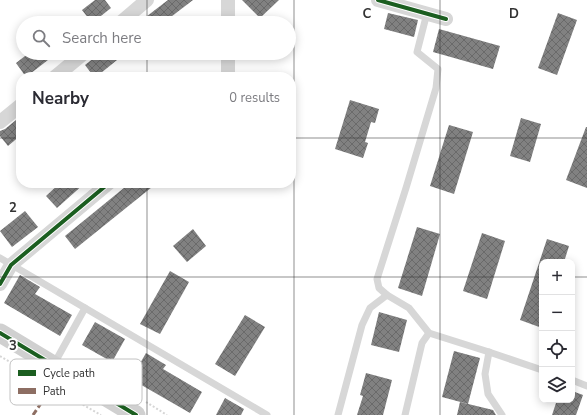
<!DOCTYPE html>
<html lang="en">
<head>
<meta charset="utf-8">
<style>
  :root { --surface:#fff; --page:#f7f7f7; --text:#2b2b33; --muted:#7c7c81; --line:#e1e1e2 }
  body { margin:0; font-family:"Nunito Sans",sans-serif; background:var(--page); color:var(--text) }
  .controls { position:absolute; right:12px; bottom:12px; display:grid; overflow:hidden; border-radius:8px; box-shadow:0 2px 10px #0003 }
  .controls button { width:36px; height:36px; display:grid; place-items:center; padding:0; border:0; border-bottom:1px solid var(--line); background:var(--surface); color:var(--text); font:20px sans-serif }
  .list { margin:0; padding:0; list-style:none }
  h2 { display:flex; justify-content:space-between; align-items:center; height:52px; margin:0; padding:0 16px; font-size:17px }
  h2 small { font-size:13px; font-weight:400; color:var(--muted) }
  .icon { flex:none; width:22px; height:22px; fill:none; stroke:currentColor; stroke-width:2; stroke-linecap:round; stroke-linejoin:round }
  .map { position:relative; flex:none; width:587px; height:415px; overflow:hidden }
  .search { position:absolute; background:var(--surface); box-shadow:0 2px 10px #0003; left:16px; top:16px; width:280px; height:44px; display:flex; align-items:center; gap:10px; box-sizing:border-box; padding:0 14px; border-radius:22px; color:var(--muted); font-size:15px }
  .panel { position:absolute; background:var(--surface); box-shadow:0 2px 10px #0003; left:16px; top:72px; width:280px; height:116px; border-radius:16px }
  .map>svg:first-child { display:block }
</style>
</head>
<body>
<div class="map">
<svg width="587" height="415" viewBox="0 0 587 415">
  <defs>
    <pattern id="building-cross-hatch" width="8" height="8" patternUnits="userSpaceOnUse"><rect width="8" height="8" fill="#818181"/><path d="M0 0l8 8M0 8l8-8" fill="none" stroke="#6a6a6a"/></pattern>
  </defs>
  <rect width="100%" height="100%" fill="#fff"/>
  <g fill="url(#building-cross-hatch)">
    <polygon points="95,0 105,0 111,8 92,23 82,10"/>
    <polygon points="168,0 193,0 163,23 138,23"/>
    <polygon points="242,0 279,0 260,18"/>
    <polygon points="388,13 418,20 414,37 384,29"/>
    <polygon points="558,13 577,20 557,75 538,68"/>
    <polygon points="439,29 500,46 493,69 433,52"/>
    <polygon points="29,53 57,53 26,77 16,63"/>
    <polygon points="100,53 112,53 117,60 96,77 94,77 85,65"/>
    <polygon points="350,100 379,109 375,123 371,122 365,142 368,143 363,158 335,149"/>
    <polygon points="21,116 21,135 8,146 0,136 0,131 5,129"/>
    <polygon points="521,118 541,124 530,162 510,156"/>
    <polygon points="449,125 473,132 454,194 430,186"/>
    <polygon points="586,127 587,127 587,188 566,180"/>
    <polygon points="60,183 85,183 57,208 46,196"/>
    <polygon points="130,183 157,183 75,249 65,236"/>
    <polygon points="25,211 38,227 12,247 0,231"/>
    <polygon points="417,227 440,234 422,296 398,288"/>
    <polygon points="193,229 206,246 187,262 173,246"/>
    <polygon points="482,233 505,241 487,299 463,291"/>
    <polygon points="547,239 569,246 564,262 542,262 542,328 520,320"/>
    <polygon points="170,271 189,282 160,334 140,324"/>
    <polygon points="20,275 40,287 35,294 72,315 60,336 4,303"/>
    <polygon points="379,312 407,320 399,352 371,345"/>
    <polygon points="245,315 265,327 235,376 215,364"/>
    <polygon points="95,322 125,339 112,362 82,345"/>
    <polygon points="454,351 480,358 468,404 442,397"/>
    <polygon points="146,353 166,365 163,369 202,392 190,413 131,379"/>
    <polygon points="366,373 392,380 383,415 357,415 363,396 360,395"/>
    <polygon points="572,391 583,395 576,415 552,415 557,400 572,400"/>
    <polygon points="225,398 244,409 241,415 216,415"/>
    <polygon points="460,402 493,410 496,415 457,415"/>
  </g>
  <g fill="none" stroke-linecap="round" stroke-linejoin="round">
    <g stroke="#d6d6d6" stroke-width="2" stroke-dasharray="2 2" stroke-linecap="butt">
      <polyline points="0,356 52,387 101,415"/>
      <polyline points="146,402 167,415"/>
    </g>
    <g stroke="#d7d7d7" stroke-width="7">
      <polyline points="427,13 417,52 438,69 436,88 406,188 377,279 379,288 387,295 409,308 429,333 489,352 542,370"/>
      <polyline points="0,258 267,415"/>
      <polyline points="489,352 485,374 488,394 502,415"/>
      <polyline points="54,364 85,308"/>
      <polyline points="572,380 587,386"/>
      <polyline points="338,415 362,325 370,308 387,295"/>
      <polyline points="405,415 422,343 429,333"/>
    </g>
    <g stroke="#d7d7d7" stroke-width="14">
      <polyline points="228,0 228,23"/>
      <polyline points="378,0 446,19"/>
      <polyline points="120,23 147,0"/>
      <polyline points="228,53 228,77"/>
      <polyline points="55,77 84,53"/>
      <polyline points="0,122 21,105"/>
      <polyline points="0,284 11,265 109,183"/>
    </g>
    <polyline stroke="#d0d0d0" stroke-width="19" points="0,333 136,415"/>
    <polyline stroke="#8d6e63" stroke-width="3" stroke-dasharray="6 3" stroke-linecap="butt" points="33,415 52,387"/>
    <defs>
      <g id="cycleway">
        <polyline points="378,0 446,19"/>
        <polyline points="0,284 11,265 109,183"/>
        <polyline points="0,333 136,415"/>
      </g>
    </defs>
    <use href="#cycleway" stroke="#fff" stroke-width="6"/>
    <use href="#cycleway" stroke="#1b5e20" stroke-width="4"/>
  </g>
  <path fill="none" stroke="#333" stroke-width="1" stroke-opacity="0.55" d="M147,0V23M294,0V415M440,0V415M147,53V77M0,138H21M291,138H587M147,183V415M0,277H542M572,277H587"/>
  <rect x="10" y="359" width="132" height="46" rx="6" fill="#fff" stroke="#c2c2c2" stroke-width="1"/>
  <rect x="18" y="370" width="18" height="6" fill="#1b5e20"/>
  <rect x="18" y="388" width="18" height="6" fill="#8d6e63"/>
  <g font-size="11" fill="#333">
    <text x="43" y="377">Cycle path</text>
    <text x="43" y="395">Path</text>
  </g>
  <g font-size="13" text-anchor="middle" font-weight="bold" fill="#333" stroke="#fff" stroke-width="4" stroke-linejoin="round" paint-order="stroke">
    <text x="367" y="18">C</text>
    <text x="514" y="18">D</text>
    <text x="13" y="212">2</text>
    <text x="13" y="350">3</text>
  </g>
</svg>
<div class="controls">
<button>+</button>
<button>−</button>
<button><svg class="icon" aria-label="locate" viewBox="0 0 24 24"><circle cx="12" cy="12" r="6"/><path d="M12 2v4M12 18v4M2 12h4M18 12h4"/></svg></button>
<button><svg class="icon" aria-label="layers" viewBox="0 0 24 24"><path d="M12 4l9 5-9 5-9-5zM3 14l9 5 9-5"/></svg></button>
</div>
<div class="search"><svg class="icon" aria-label="search" viewBox="0 0 24 24"><circle cx="10" cy="10" r="6"/><path d="M15 15l6 6"/></svg>Search here</div>
<section class="panel">
<h2>Nearby<small>0 results</small></h2>
<ul class="list">
</ul>
</section>
</div>
</body>
</html>
